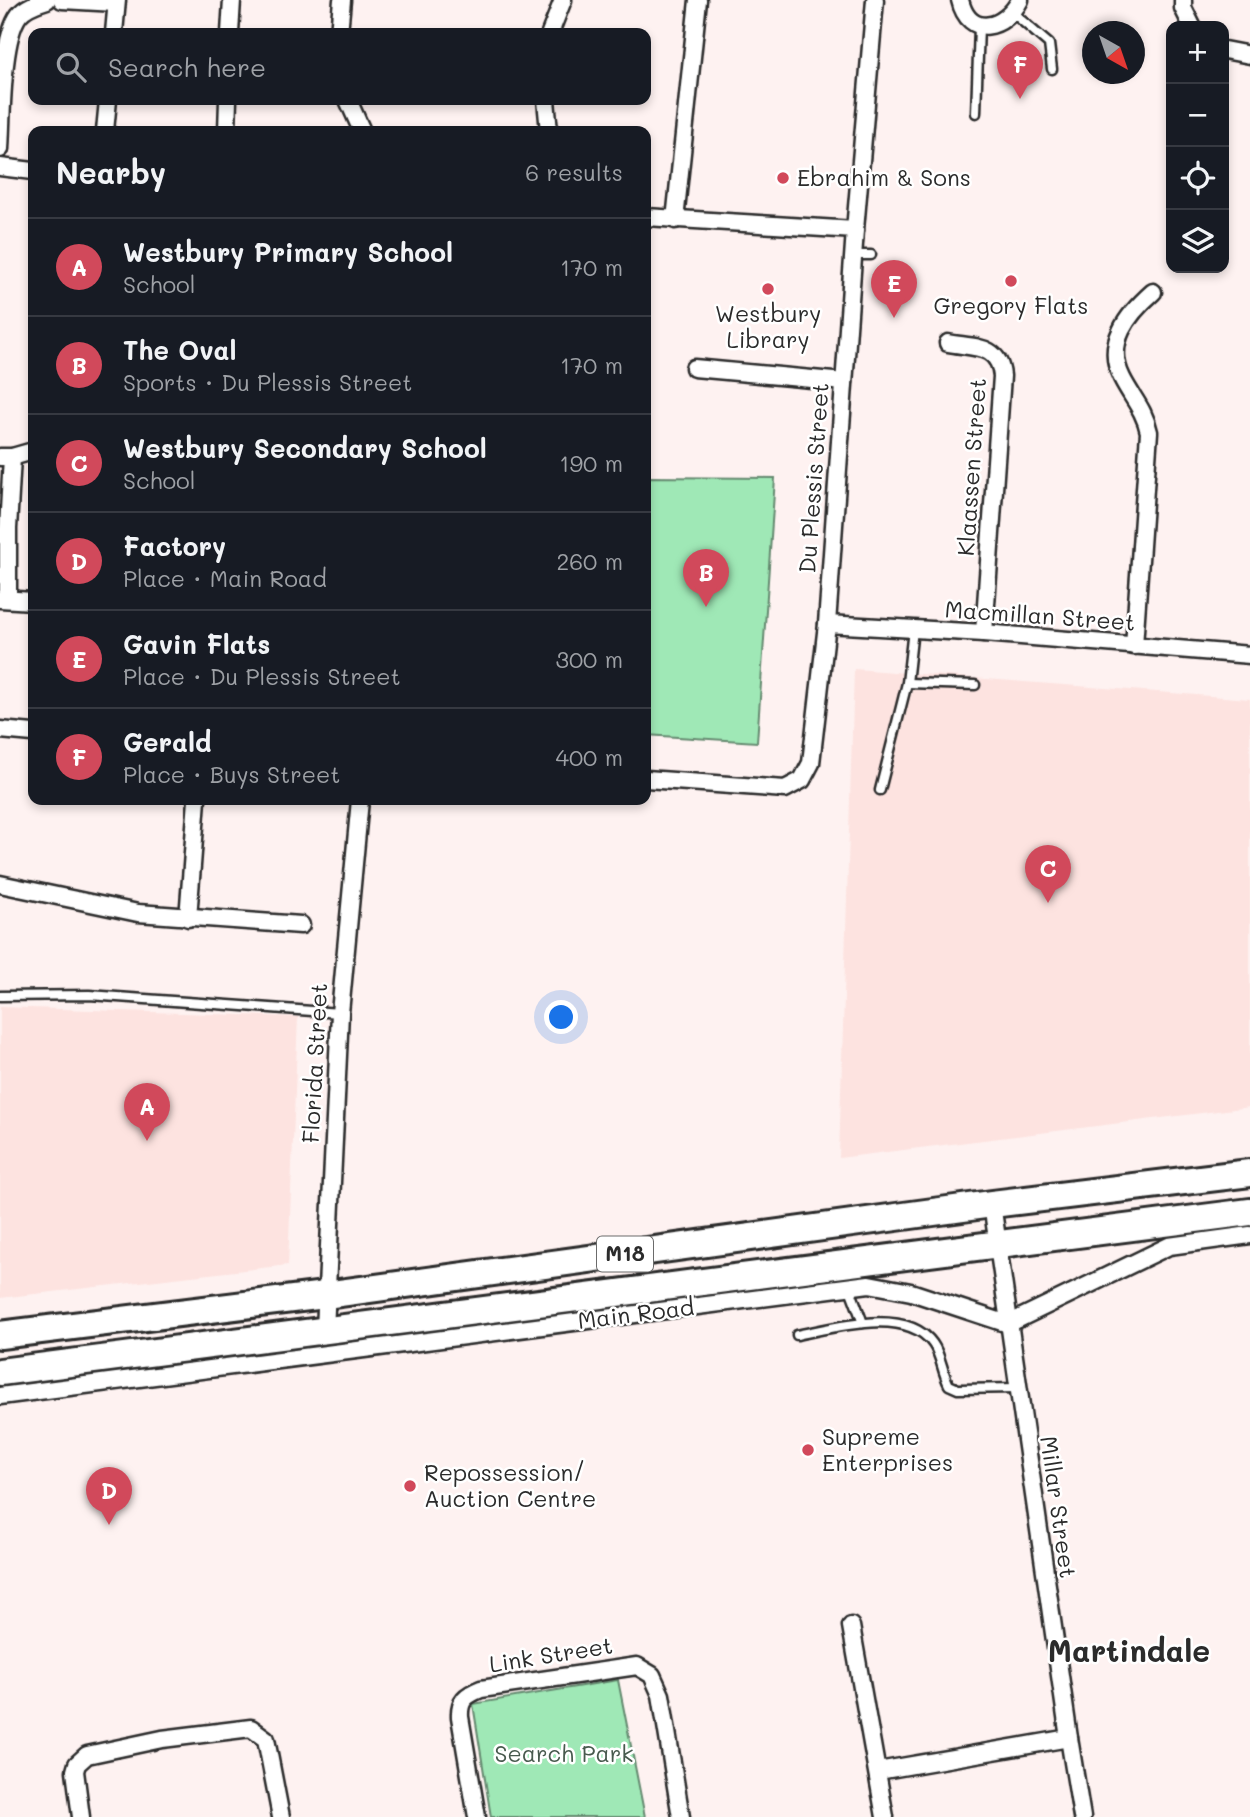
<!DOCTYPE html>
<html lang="en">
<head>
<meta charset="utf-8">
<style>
  :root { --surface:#171b24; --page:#20242c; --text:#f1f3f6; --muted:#9ea1a6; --line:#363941; --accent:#d1495b }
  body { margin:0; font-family:Mali,sans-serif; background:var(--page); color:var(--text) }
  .controls { position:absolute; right:21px; top:21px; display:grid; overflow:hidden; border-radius:14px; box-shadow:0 4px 10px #0003 }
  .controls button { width:63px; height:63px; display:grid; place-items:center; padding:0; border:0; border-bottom:2px solid var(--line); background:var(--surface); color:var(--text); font:35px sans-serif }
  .compass { position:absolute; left:1082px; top:21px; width:63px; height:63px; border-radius:50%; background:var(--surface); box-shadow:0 4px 10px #0003; rotate:140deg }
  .you { position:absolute; left:562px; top:1018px; width:24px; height:24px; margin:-18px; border:5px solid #fff; border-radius:50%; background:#1a73e8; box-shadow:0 0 0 10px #1a73e833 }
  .badge { display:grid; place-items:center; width:46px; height:46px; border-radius:50%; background:var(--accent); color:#fff; font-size:23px; font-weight:700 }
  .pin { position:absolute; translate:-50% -58px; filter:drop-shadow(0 2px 4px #0008) }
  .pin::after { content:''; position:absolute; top:37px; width:24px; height:21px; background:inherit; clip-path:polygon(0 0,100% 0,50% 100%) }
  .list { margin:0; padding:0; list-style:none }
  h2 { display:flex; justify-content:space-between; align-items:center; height:91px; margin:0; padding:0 28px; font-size:30px }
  h2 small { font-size:23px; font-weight:400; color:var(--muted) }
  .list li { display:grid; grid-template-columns:46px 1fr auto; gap:21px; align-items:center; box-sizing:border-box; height:98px; padding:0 28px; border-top:2px solid var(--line) }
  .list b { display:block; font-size:26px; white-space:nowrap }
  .list p { margin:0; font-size:23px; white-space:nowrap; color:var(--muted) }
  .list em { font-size:23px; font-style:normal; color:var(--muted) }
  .icon { flex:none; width:38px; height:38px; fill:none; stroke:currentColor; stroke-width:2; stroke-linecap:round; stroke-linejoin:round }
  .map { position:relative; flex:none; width:1250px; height:1817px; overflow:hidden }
  .search { position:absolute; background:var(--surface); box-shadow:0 4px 10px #0003; left:28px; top:28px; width:623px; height:77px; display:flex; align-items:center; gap:18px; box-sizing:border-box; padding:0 24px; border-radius:14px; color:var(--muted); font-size:26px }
  .panel { position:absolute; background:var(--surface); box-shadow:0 4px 10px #0003; left:28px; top:126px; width:623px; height:679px; border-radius:14px }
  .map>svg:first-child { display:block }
</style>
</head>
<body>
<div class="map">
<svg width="1250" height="1817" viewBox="0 0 1250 1817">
  <rect width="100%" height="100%" fill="#fef2f1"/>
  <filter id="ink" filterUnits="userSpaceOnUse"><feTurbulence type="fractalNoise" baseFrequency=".0143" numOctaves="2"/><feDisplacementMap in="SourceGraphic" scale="14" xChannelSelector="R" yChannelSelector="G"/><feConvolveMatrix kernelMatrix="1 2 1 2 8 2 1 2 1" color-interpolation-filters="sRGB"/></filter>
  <g filter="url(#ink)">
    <g fill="#fde3e0">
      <polygon points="854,669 1250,699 1250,1107 839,1158"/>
      <polygon points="0,1007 298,1017 288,1265 0,1298"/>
    </g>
    <g fill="#9fe8b6" stroke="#658a70" stroke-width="2">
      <polygon points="646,477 775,478 757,742 646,735"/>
      <polygon points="618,1680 645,1817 491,1817 473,1704"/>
    </g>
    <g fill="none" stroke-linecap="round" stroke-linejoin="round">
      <defs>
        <g id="service">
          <polyline points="1013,13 1049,44 1052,69"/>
          <polyline points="976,113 979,26"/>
          <polyline points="853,255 871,255"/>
          <polyline points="907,683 975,685"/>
          <polyline points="880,790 907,683 913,629"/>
          <polyline points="0,996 89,995 340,1013"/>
          <polyline points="849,1286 863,1323"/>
          <path d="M797,1335C833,1328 907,1306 933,1344C941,1355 942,1372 949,1385L958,1389L1018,1388"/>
        </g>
        <g id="minor">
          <polyline points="62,0 116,3"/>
          <path d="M960,0C969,39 1005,29 1020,0"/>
          <polyline points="1183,0 1183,8 1192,26"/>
          <polyline points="114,33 117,0"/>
          <polyline points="230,33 232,0"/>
          <polyline points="339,33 342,0"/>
          <polyline points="550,33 563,0"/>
          <polyline points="1224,50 1250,55"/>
          <polyline points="348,100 362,131"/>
          <polyline points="546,100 549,131"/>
          <polyline points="105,131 108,100"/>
          <polyline points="227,131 228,100"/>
          <path d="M0,149C2,118 1,39 19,15C25,7 37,3 47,0"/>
          <polyline points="0,167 33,171"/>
          <polyline points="646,217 855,230"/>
          <polyline points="675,220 698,0"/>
          <path d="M948,343C974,348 999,344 1002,376L984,633"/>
          <polyline points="694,368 844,382"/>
          <polyline points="0,457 12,457 33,451"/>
          <polyline points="0,599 33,601"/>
          <polyline points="8,599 8,529 12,457"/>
          <polyline points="827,624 984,633 1250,655"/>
          <path d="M1134,646L1149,432C1144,409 1132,398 1122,378C1104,343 1128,314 1153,292"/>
          <polyline points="0,730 33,733"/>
          <polyline points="646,779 785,789 802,780 811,763 827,624 855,230 875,0"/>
          <polyline points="0,884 138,913 301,925"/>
          <polyline points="188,918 197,800"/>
          <polyline points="992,1204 1069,1738 1082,1817"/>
          <polyline points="325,1330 340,1013 360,800"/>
          <polyline points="0,1396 869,1284 911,1292 1008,1324 1169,1246 1250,1235"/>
          <polyline points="851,1626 885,1817"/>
          <polyline points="878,1771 1069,1738"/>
          <polyline points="81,1817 75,1771 77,1764 87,1755 162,1739 251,1728 266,1739 281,1817"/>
          <path d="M477,1817L460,1717C459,1700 466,1695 481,1689L637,1666L652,1675L661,1695L681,1817"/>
        </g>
        <g id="primary">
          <polyline points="0,1335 325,1295 992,1204 1250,1173"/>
          <polyline points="0,1372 1250,1212"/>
        </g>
      </defs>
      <use href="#service" stroke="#2b2b2b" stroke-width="13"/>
      <use href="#minor" stroke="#2b2b2b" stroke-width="21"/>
      <use href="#primary" stroke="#2b2b2b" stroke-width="32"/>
      <use href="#service" stroke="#fff" stroke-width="8"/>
      <use href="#minor" stroke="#fff" stroke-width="16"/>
      <use href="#primary" stroke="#fff" stroke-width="26"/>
    </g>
  </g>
  <g fill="#d1495b" stroke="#fff" stroke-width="2.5">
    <circle cx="783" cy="178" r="7"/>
    <circle cx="1011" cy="281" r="7"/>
    <circle cx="768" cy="289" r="7"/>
    <circle cx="808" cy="1450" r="7"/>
    <circle cx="410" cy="1486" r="7"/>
  </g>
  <g text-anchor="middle" stroke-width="5" stroke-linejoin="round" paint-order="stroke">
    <rect fill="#fff" stroke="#6b6b6b" stroke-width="2" x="597" y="1236.5" width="56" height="35" rx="5"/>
    <g font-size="21" font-weight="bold" fill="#2b2b2b">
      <text x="625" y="1261">M18</text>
    </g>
    <g font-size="23" fill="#2b2b2b" stroke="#fff" text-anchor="start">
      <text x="797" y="186">Ebrahim &amp; Sons</text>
      <text x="1011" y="314" text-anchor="middle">Gregory Flats</text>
      <text x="768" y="322" text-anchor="middle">Westbury<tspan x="768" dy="26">Library</tspan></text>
      <text x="822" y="1445">Supreme<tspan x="822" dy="26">Enterprises</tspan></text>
      <text x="424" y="1481">Repossession/<tspan x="424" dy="26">Auction Centre</tspan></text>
    </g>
    <g font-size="23" fill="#2b2b2b" stroke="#fff">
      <text transform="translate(972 467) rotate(-86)" y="8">Klaassen Street</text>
      <text transform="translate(814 478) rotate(-86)" y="8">Du Plessis Street</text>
      <text transform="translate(1040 616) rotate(4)" y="8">Macmillan Street</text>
      <text transform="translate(315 1063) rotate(-87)" y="8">Florida Street</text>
      <text transform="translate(636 1314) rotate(-7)" y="8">Main Road</text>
      <text transform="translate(1058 1507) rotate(82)" y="8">Millar Street</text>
      <text transform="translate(551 1655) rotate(-9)" y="8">Link Street</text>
    </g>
    <g font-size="23" fill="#485a4e" stroke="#fff">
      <text x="564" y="1762">Search Park</text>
    </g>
    <g font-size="30" font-weight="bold" fill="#2b2b2b" stroke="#fff">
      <text x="1129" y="1662">Martindale</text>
    </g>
  </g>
</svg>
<div class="controls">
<button>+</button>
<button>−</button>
<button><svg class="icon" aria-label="locate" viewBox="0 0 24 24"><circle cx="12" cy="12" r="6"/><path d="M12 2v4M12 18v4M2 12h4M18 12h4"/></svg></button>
<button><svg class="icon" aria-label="layers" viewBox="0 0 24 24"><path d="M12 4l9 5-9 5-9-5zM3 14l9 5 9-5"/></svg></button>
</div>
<svg class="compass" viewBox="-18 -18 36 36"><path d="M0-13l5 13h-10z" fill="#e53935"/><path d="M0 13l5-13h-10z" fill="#9ea1a6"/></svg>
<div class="you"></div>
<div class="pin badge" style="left:147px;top:1141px">A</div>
<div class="pin badge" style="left:706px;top:607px">B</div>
<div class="pin badge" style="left:1048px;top:903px">C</div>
<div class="pin badge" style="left:109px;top:1525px">D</div>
<div class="pin badge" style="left:894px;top:318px">E</div>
<div class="pin badge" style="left:1020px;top:99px">F</div>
<div class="search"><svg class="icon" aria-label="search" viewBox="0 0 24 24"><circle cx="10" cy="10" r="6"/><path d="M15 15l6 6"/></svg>Search here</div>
<section class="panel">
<h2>Nearby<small>6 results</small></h2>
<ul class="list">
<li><span class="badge">A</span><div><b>Westbury Primary School</b><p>School</p></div><em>170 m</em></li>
<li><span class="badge">B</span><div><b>The Oval</b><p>Sports · Du Plessis Street</p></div><em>170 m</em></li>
<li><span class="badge">C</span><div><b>Westbury Secondary School</b><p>School</p></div><em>190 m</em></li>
<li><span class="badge">D</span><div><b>Factory</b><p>Place · Main Road</p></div><em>260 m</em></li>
<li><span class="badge">E</span><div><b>Gavin Flats</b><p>Place · Du Plessis Street</p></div><em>300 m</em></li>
<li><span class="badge">F</span><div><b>Gerald</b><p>Place · Buys Street</p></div><em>400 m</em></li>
</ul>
</section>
</div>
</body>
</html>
